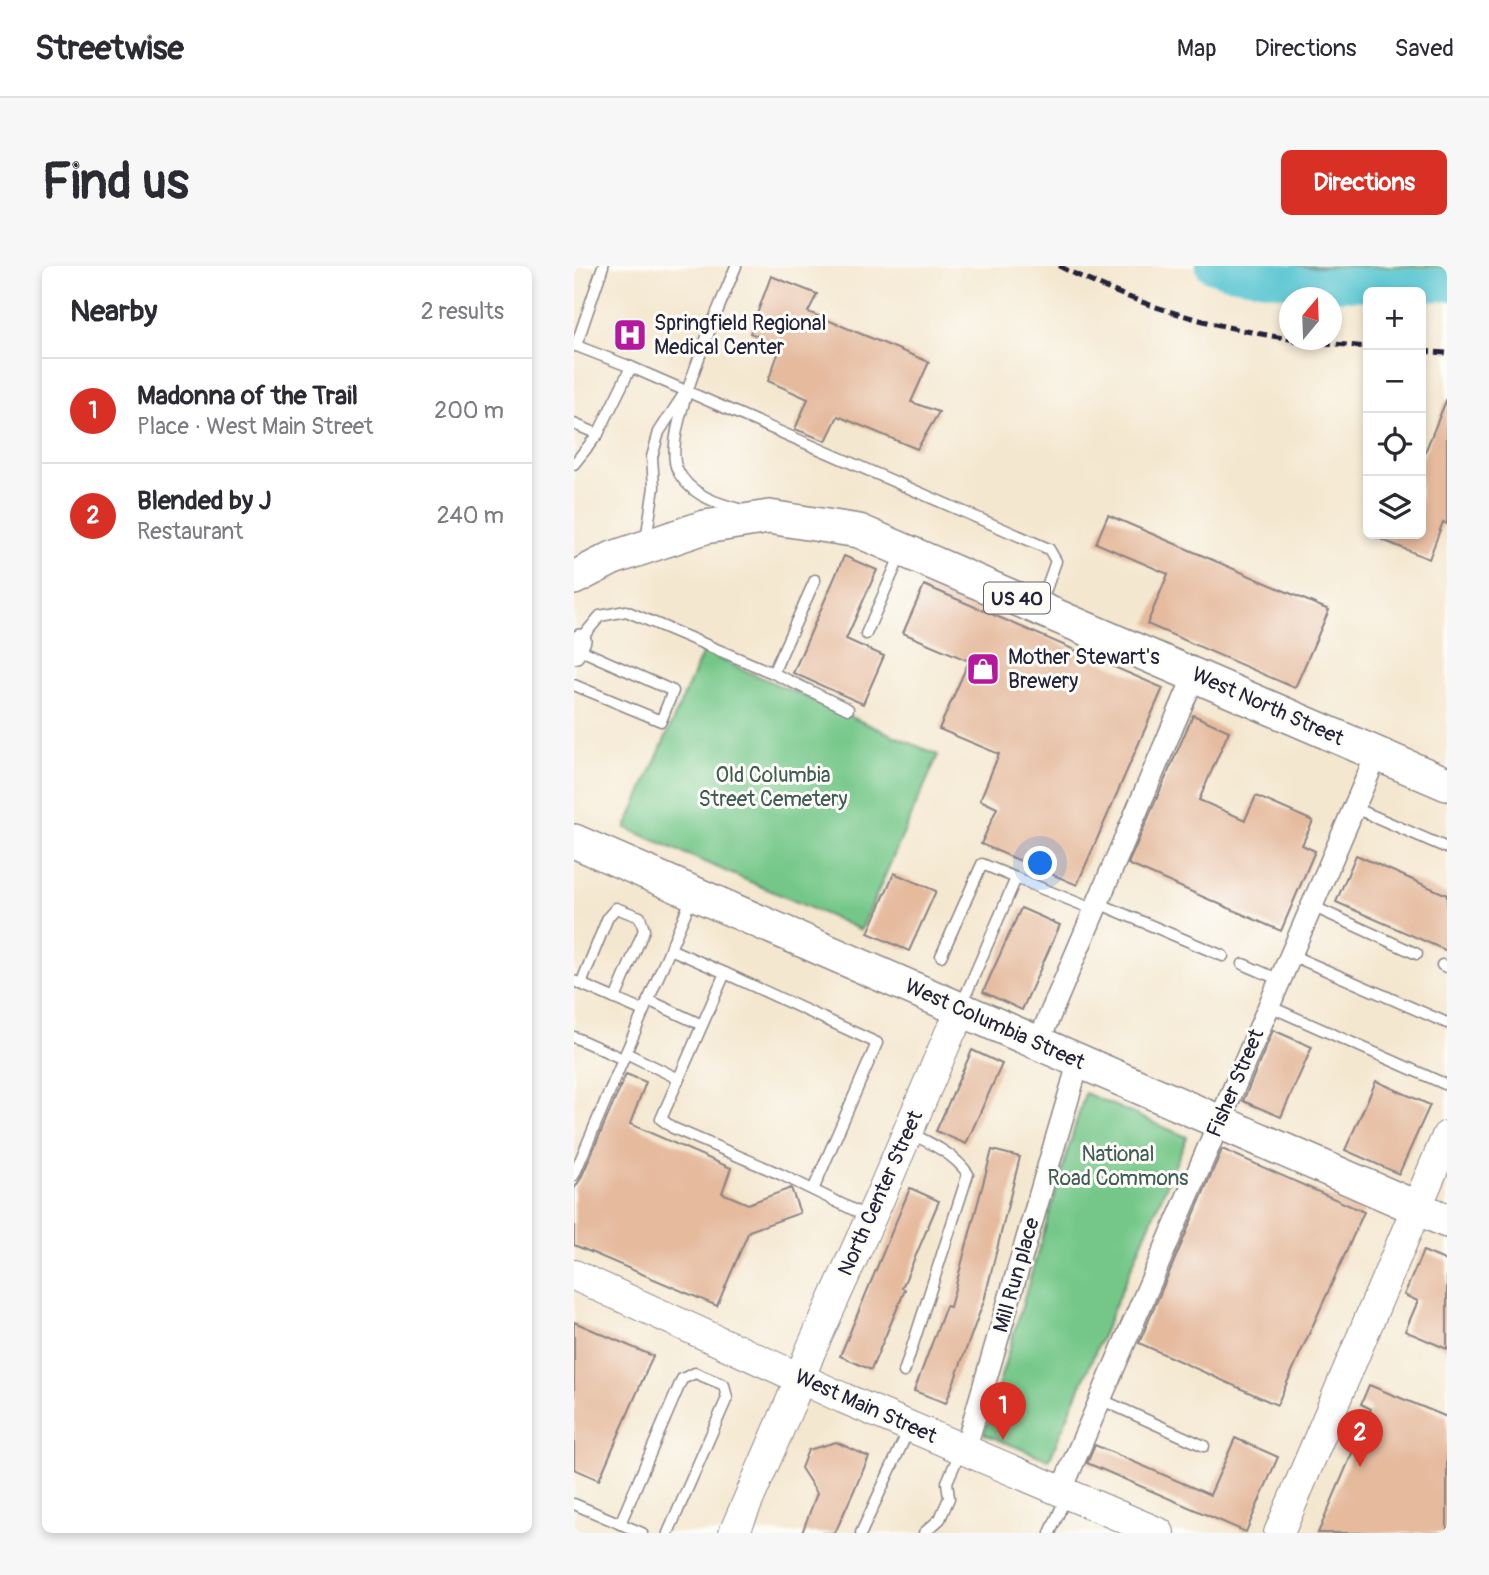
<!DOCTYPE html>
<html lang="en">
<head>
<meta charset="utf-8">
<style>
  :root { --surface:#fff; --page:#f7f7f7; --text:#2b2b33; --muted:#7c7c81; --line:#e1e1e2; --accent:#d93025 }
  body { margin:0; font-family:Pangolin,sans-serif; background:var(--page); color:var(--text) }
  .controls { position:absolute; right:21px; top:21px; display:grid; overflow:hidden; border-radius:10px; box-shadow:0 4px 10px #0003 }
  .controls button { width:63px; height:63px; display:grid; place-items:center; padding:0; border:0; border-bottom:2px solid var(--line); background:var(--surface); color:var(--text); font:35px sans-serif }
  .compass { position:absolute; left:705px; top:21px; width:63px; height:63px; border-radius:50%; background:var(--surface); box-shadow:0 4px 10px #0003; rotate:19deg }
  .you { position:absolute; left:467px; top:598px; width:24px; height:24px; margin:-18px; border:5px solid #fff; border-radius:50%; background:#1a73e8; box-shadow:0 0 0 10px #1a73e833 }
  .badge { display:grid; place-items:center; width:46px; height:46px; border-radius:50%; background:var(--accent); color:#fff; font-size:23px; font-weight:700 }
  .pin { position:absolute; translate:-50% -58px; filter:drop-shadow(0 2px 4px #0008) }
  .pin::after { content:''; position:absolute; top:37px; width:24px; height:21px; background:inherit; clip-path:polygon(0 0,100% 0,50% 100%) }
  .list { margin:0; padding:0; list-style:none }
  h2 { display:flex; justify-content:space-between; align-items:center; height:91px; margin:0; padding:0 28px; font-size:30px }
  h2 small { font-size:23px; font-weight:400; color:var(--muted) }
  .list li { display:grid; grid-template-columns:46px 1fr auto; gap:21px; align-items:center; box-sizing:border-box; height:105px; padding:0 28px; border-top:2px solid var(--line) }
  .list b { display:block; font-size:26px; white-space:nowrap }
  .list p { margin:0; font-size:23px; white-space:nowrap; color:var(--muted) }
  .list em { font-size:23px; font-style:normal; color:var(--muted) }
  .icon { flex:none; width:38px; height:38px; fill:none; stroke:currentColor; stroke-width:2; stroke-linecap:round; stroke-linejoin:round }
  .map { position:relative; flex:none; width:873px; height:1267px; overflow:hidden; border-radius:10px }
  header { display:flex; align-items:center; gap:42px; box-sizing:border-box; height:98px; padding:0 35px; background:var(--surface); border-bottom:2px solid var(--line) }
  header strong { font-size:33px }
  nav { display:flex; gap:38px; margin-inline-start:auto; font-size:24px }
  .intro { display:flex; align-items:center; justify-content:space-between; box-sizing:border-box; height:168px; padding:0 42px }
  h1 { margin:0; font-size:49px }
  .button { padding:18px 32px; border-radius:10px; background:var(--accent); color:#fff; font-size:24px; font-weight:700 }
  main { display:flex; gap:42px; padding:0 42px }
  aside { flex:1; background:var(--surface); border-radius:10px; box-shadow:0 4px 10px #0003 }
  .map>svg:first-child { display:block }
</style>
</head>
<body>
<header>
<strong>Streetwise</strong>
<nav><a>Map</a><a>Directions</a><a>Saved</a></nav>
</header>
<div class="intro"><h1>Find us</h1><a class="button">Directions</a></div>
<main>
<aside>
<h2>Nearby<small>2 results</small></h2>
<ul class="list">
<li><span class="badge">1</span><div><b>Madonna of the Trail</b><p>Place · West Main Street</p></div><em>200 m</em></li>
<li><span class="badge">2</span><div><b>Blended by J</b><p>Restaurant</p></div><em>240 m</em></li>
</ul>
</aside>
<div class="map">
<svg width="873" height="1267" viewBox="0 0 873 1267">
  <rect width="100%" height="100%" fill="#fdfcf7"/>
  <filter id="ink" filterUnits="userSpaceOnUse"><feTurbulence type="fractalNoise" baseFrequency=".0143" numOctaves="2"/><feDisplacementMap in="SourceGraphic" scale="14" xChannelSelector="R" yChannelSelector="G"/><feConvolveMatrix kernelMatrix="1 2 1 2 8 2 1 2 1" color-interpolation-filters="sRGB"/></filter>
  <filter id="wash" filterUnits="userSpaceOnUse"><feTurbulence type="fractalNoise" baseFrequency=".00686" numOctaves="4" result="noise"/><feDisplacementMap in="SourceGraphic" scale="28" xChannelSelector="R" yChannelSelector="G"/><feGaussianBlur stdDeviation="1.57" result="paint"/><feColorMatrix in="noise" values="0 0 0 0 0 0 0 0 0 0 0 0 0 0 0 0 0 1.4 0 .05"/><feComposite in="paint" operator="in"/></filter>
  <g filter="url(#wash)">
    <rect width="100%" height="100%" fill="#f4e7cf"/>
    <g fill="#75c789" stroke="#4c7462" stroke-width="2">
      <polygon points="709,0 873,0 873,7 717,1"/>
      <polygon points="129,386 364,489 287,664 52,562"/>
      <polygon points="511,827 613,871 475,1194 410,1168"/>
    </g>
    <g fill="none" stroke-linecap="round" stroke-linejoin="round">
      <polyline stroke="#59c5d1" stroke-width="33" points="638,0 653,5 730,18 873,19"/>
    </g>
    <g id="blocks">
      <g fill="#e5ba9d">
        <polygon points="197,10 243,28 234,46 355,96 337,136 365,146 343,183 264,150 252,175 221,163 234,133 194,115 207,80 176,67"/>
        <polygon points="873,132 873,258 869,256 855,293 794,268 847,268 847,196"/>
        <polygon points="534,249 755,344 721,422 573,358 594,308 522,277"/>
        <polygon points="270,290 303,304 272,373 310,390 289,438 219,407"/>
        <polygon points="350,319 589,422 503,619 407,578 423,542 406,534 425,488 365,463 395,395 329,367"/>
        <polygon points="619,449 655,465 625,534 671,554 682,530 739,555 728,579 741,585 707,665 554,598"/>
        <polygon points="782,589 873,629 873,685 762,636"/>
        <polygon points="320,607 362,625 335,685 294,667"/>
        <polygon points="447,642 486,659 448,744 409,726"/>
        <polygon points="699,764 738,781 707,851 669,835"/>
        <polygon points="398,784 428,798 392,878 362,865"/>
        <polygon points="52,808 72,816 56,858 157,902 148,927 174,938 217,922 226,947 175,965 143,1040 0,979 0,923 7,912"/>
        <polygon points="802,815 856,839 825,908 771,884"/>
        <polygon points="648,883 790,946 703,1139 565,1077"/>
        <polygon points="418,884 446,891 410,1035 372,1137 340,1125 372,1040 376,1041"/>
        <polygon points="336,922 365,935 328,1022 331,1024 297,1104 266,1090"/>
        <polygon points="849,985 873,995 873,1083 831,1065 844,1035 830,1029"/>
        <polygon points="0,1056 79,1090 25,1214 0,1203"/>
        <polygon points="795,1119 873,1151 873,1267 744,1267 797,1143 787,1138"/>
        <polygon points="661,1172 704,1191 672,1266 513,1197 521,1179 636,1229"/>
        <polygon points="262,1176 295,1191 261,1267 228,1267 243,1227 227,1202 234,1184"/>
      </g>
    </g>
  </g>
  <g filter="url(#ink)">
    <use href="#blocks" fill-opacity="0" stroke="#8b8485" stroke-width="2"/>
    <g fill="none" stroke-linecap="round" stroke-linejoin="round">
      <defs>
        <g id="lane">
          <path d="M162,0C147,38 87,169 103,203C115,229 144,238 169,244"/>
          <polyline points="0,79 57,101 475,283 482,295 466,340"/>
          <polyline points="2,80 29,0"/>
          <polyline points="0,158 24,168"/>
          <polyline points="0,198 24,168 57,101"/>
          <polyline points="72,274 80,221 78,191 85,166 108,131"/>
          <polyline points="292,368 328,286"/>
          <polyline points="6,374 26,350 52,345 199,407 241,314"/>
          <polyline points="199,407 274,443"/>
          <polyline points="0,419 87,455 99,425 2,382"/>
          <polyline points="781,542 873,582"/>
          <polyline points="442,612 521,644"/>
          <polyline points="524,637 649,690"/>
          <polyline points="738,640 843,688"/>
          <polyline points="96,683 151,707"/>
          <polyline points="717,689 873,757"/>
          <polyline points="367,690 408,598 442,612 387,740"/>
          <polyline points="669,698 706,714"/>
          <polyline points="868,699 873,701"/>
          <polyline points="0,715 69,745"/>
          <polyline points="7,718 34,651 42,642 66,651 70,664 41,733"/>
          <polyline points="74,734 128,759"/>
          <polyline points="695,740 873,819"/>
          <polyline points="0,771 49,793"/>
          <polyline points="52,787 105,813"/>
          <polyline points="0,909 119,629"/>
          <polyline points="239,924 303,777 151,707 87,853 99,862 206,908 294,951"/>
          <path d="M330,1106L394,908C380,888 358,878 336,867"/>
          <polyline points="526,1133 630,1180"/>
          <polyline points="0,1238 68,1267"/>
          <polyline points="46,1258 108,1113 121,1107 150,1119 153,1132 94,1267"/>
          <polyline points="287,1267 335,1163"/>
          <polyline points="350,1267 366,1253 375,1232 373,1216 387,1184"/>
          <polyline points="476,1267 492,1231"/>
        </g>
        <g id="street">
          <polyline points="0,387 6,374"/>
          <polyline points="464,777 621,408"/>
          <polyline points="391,1184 505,795"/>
          <polyline points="487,1225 803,488"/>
        </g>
        <g id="secondary">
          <polyline points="0,1009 269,1132 585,1267"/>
          <polyline points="160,1267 218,1133 236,1086 306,931 376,767 390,744"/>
          <polyline points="705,1267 873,870"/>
        </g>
        <g id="primary">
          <polyline points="0,312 39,292 131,261 195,251 285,265 873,518"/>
          <polyline points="0,575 873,955"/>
        </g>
      </defs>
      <use href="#lane" stroke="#8b8485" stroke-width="13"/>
      <use href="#street" stroke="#8b8485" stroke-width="24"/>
      <use href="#secondary" stroke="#8b8485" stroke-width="32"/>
      <use href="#primary" stroke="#8b8485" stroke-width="36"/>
      <use href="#lane" stroke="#fff" stroke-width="10"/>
      <use href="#street" stroke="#fff" stroke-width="21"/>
      <use href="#secondary" stroke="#fff" stroke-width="30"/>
      <use href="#primary" stroke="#fff" stroke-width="33"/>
      <g stroke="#22223b" stroke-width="5" stroke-dasharray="10 5" stroke-linecap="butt">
        <path d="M485,0C558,38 635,60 716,73"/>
        <polyline points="718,74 794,81"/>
        <polyline points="847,85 873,87"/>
      </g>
    </g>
  </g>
  <defs>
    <symbol id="hospital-square" viewBox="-11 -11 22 22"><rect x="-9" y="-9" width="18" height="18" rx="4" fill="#b5179e" stroke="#fdfcf7"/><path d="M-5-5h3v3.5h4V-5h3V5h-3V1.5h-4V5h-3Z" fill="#fff"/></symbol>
    <symbol id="shop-square" viewBox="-11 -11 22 22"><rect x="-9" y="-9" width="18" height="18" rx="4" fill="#b5179e" stroke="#fdfcf7"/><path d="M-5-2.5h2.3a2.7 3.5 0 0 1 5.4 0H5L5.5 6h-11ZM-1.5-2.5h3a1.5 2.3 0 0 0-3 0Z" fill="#fff"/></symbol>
  </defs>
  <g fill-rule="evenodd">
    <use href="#hospital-square" x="37" y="50" width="38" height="38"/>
    <use href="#shop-square" x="390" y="384" width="38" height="38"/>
  </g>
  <g text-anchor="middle" stroke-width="6" stroke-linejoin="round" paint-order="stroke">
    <rect fill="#fdfcf7" stroke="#646373" stroke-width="2" x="410" y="316.5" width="66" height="31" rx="5"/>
    <g font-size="19" font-weight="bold" fill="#22223b">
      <text x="443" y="339">US 40</text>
    </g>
    <g font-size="21" fill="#22223b" stroke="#fdfcf7" text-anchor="start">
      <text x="80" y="64">Springfield Regional<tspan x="80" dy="24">Medical Center</tspan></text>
      <text x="434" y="398">Mother Stewart's<tspan x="434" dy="24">Brewery</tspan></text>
    </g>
    <g font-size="21" fill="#22223b" stroke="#fdfcf7">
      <text transform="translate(694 440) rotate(24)" y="7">West North Street</text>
      <text transform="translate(421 758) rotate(24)" y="7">West Columbia Street</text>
      <text transform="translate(661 817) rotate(-67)" y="7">Fisher Street</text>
      <text transform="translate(306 927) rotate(-66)" y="7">North Center Street</text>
      <text transform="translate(442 1009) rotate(-74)" y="7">Mill Run place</text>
      <text transform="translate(292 1140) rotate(24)" y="7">West Main Street</text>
    </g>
    <g font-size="21" fill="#3f5c56" stroke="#fdfcf7">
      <text x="199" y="516">Old Columbia<tspan x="199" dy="24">Street Cemetery</tspan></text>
      <text x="544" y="895">National<tspan x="544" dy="24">Road Commons</tspan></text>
    </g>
  </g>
</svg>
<div class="controls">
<button>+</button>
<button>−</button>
<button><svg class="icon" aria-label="locate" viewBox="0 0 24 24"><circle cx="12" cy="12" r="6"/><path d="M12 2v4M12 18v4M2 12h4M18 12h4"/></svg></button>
<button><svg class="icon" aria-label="layers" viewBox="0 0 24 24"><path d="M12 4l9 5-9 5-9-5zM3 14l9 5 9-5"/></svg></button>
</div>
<svg class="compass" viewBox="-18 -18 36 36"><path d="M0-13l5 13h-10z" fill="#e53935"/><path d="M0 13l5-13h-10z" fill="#7c7c81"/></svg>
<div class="you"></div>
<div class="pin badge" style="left:429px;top:1174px">1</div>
<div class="pin badge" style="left:786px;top:1201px">2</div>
</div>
</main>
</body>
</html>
